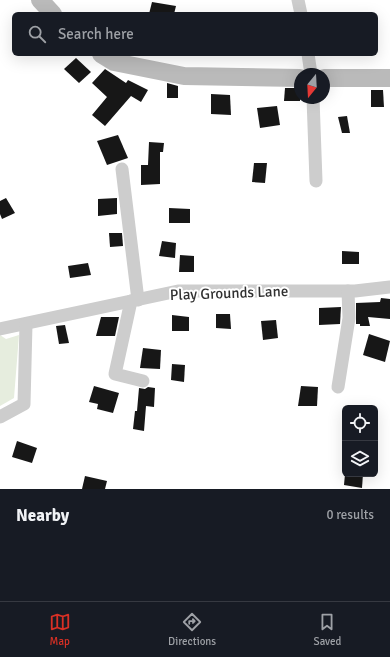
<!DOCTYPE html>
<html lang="en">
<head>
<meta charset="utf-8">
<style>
  :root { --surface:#171b24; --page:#20242c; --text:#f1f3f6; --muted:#9ea1a6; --line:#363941; --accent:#d93025 }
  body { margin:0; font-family:Signika,sans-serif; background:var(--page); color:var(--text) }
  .controls { position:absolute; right:12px; bottom:12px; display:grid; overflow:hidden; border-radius:6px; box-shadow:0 4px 16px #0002 }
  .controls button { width:36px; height:36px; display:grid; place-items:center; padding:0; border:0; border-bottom:1px solid var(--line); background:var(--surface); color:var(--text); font:20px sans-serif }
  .compass { position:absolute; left:294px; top:68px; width:36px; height:36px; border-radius:50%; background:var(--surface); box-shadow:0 4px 16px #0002; rotate:198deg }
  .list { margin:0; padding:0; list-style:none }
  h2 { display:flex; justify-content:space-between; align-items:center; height:52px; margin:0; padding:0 16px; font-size:17px }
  h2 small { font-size:13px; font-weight:400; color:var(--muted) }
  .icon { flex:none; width:22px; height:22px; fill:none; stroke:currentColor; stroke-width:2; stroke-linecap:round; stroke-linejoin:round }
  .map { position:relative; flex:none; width:390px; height:489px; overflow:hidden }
  .search { position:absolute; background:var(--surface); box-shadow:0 4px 16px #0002; left:12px; right:12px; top:12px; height:44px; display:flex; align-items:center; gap:10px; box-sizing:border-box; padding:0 14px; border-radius:6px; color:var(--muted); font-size:15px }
  .sheet { height:112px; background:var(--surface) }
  nav { display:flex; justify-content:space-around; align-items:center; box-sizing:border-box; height:56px; border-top:1px solid var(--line); background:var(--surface); font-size:11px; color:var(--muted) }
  nav a { display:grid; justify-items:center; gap:2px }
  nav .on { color:var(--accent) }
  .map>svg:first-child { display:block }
</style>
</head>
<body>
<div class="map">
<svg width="390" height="489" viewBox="0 0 390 489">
  <rect width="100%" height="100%" fill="#fff"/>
  <polygon fill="#e6edde" points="0,335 6,339 19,335 14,398 0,406"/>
  <g fill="#171717">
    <polygon points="152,2 176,6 174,14 149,14"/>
    <polygon points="76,58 91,72 79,83 64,69"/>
    <polygon points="105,69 126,83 128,80 148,90 141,102 131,96 105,126 92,115 107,97 92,83"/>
    <polygon points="167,83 178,86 178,98 167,98"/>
    <polygon points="285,88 300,88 300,101 284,101"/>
    <polygon points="371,90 383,90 384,107 371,107"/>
    <polygon points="211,94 230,95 231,115 211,114"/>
    <polygon points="277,106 280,125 260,128 257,108"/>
    <polygon points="347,116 350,133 342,133 338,117"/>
    <polygon points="118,135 128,158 107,165 97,141"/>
    <polygon points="149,142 164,143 163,152 160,152 160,184 141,185 141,165 148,165"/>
    <polygon points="254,163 267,163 265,183 252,182"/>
    <polygon points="6,198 15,213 2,219 0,214 0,201"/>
    <polygon points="117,198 117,214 98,216 98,199"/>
    <polygon points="169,208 190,209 190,223 169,223"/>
    <polygon points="109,233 122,233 123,246 110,247"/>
    <polygon points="162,241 176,243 175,258 159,256"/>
    <polygon points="342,251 359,252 359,264 342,264"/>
    <polygon points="180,255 194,256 194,272 179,272"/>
    <polygon points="88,263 91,275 70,278 68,266"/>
    <polygon points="381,298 390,299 390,319 368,317 370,326 360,326 360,324 356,324 356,303 380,302"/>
    <polygon points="341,307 340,324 319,325 319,308"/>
    <polygon points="216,314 230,314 231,329 216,328"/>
    <polygon points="172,315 189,317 189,331 172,331"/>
    <polygon points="101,317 119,317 115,336 96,336"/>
    <polygon points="276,320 278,338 263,340 261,321"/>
    <polygon points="65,325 69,343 59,344 56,326"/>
    <polygon points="369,334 390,341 385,362 363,355"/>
    <polygon points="143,348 161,350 160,369 140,368"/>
    <polygon points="172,364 185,365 184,382 171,380"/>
    <polygon points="94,386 119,393 113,413 97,409 98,404 89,402"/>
    <polygon points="301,386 318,387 317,406 298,406"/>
    <polygon points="148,387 155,388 154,407 146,406 144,431 133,429 135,411 137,411 139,388 145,389"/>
    <polygon points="17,441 37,448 32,463 12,457"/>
    <polygon points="345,474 363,474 362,488 344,485"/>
    <polygon points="85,476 107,481 105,489 82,489"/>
  </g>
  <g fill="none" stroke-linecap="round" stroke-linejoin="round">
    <g stroke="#cdcdcd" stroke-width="13">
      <polyline points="298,0 301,14"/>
      <polyline points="308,54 311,74"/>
      <polyline points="313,98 316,181"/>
      <polyline points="122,169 138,300"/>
      <polyline points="131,301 115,374 143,381"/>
      <polyline points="0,329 178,291 355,291 390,287"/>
      <polyline points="338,387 349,318 348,291"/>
      <polyline points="0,417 24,404 26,324"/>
    </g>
    <g stroke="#bababa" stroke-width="18">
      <polyline points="40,0 53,14"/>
      <polyline points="101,54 114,62 184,76 300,78"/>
      <polyline points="324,78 390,78"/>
    </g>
  </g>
  <g text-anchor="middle" stroke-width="4" stroke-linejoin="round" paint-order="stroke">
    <g font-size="15" fill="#303030" stroke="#fff">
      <text transform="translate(229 293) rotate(-2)" y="5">Play Grounds Lane</text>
    </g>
  </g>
</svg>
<div class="controls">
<button><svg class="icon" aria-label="locate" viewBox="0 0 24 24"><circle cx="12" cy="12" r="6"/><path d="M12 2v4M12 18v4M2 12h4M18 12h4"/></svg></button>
<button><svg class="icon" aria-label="layers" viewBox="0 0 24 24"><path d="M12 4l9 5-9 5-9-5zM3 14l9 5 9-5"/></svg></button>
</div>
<svg class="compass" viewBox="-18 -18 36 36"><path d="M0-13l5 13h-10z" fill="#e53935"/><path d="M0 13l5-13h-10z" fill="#9ea1a6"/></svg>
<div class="search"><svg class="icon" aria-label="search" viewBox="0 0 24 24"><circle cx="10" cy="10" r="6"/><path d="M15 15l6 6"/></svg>Search here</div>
</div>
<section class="sheet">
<h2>Nearby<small>0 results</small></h2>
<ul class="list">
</ul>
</section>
<nav>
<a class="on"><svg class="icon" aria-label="map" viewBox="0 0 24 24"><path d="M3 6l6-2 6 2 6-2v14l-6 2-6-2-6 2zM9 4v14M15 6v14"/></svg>Map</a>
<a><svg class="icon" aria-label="directions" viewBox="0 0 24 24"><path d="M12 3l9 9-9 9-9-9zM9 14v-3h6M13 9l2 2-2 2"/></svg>Directions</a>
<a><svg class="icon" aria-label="saved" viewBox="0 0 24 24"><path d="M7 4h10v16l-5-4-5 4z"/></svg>Saved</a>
</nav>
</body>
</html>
